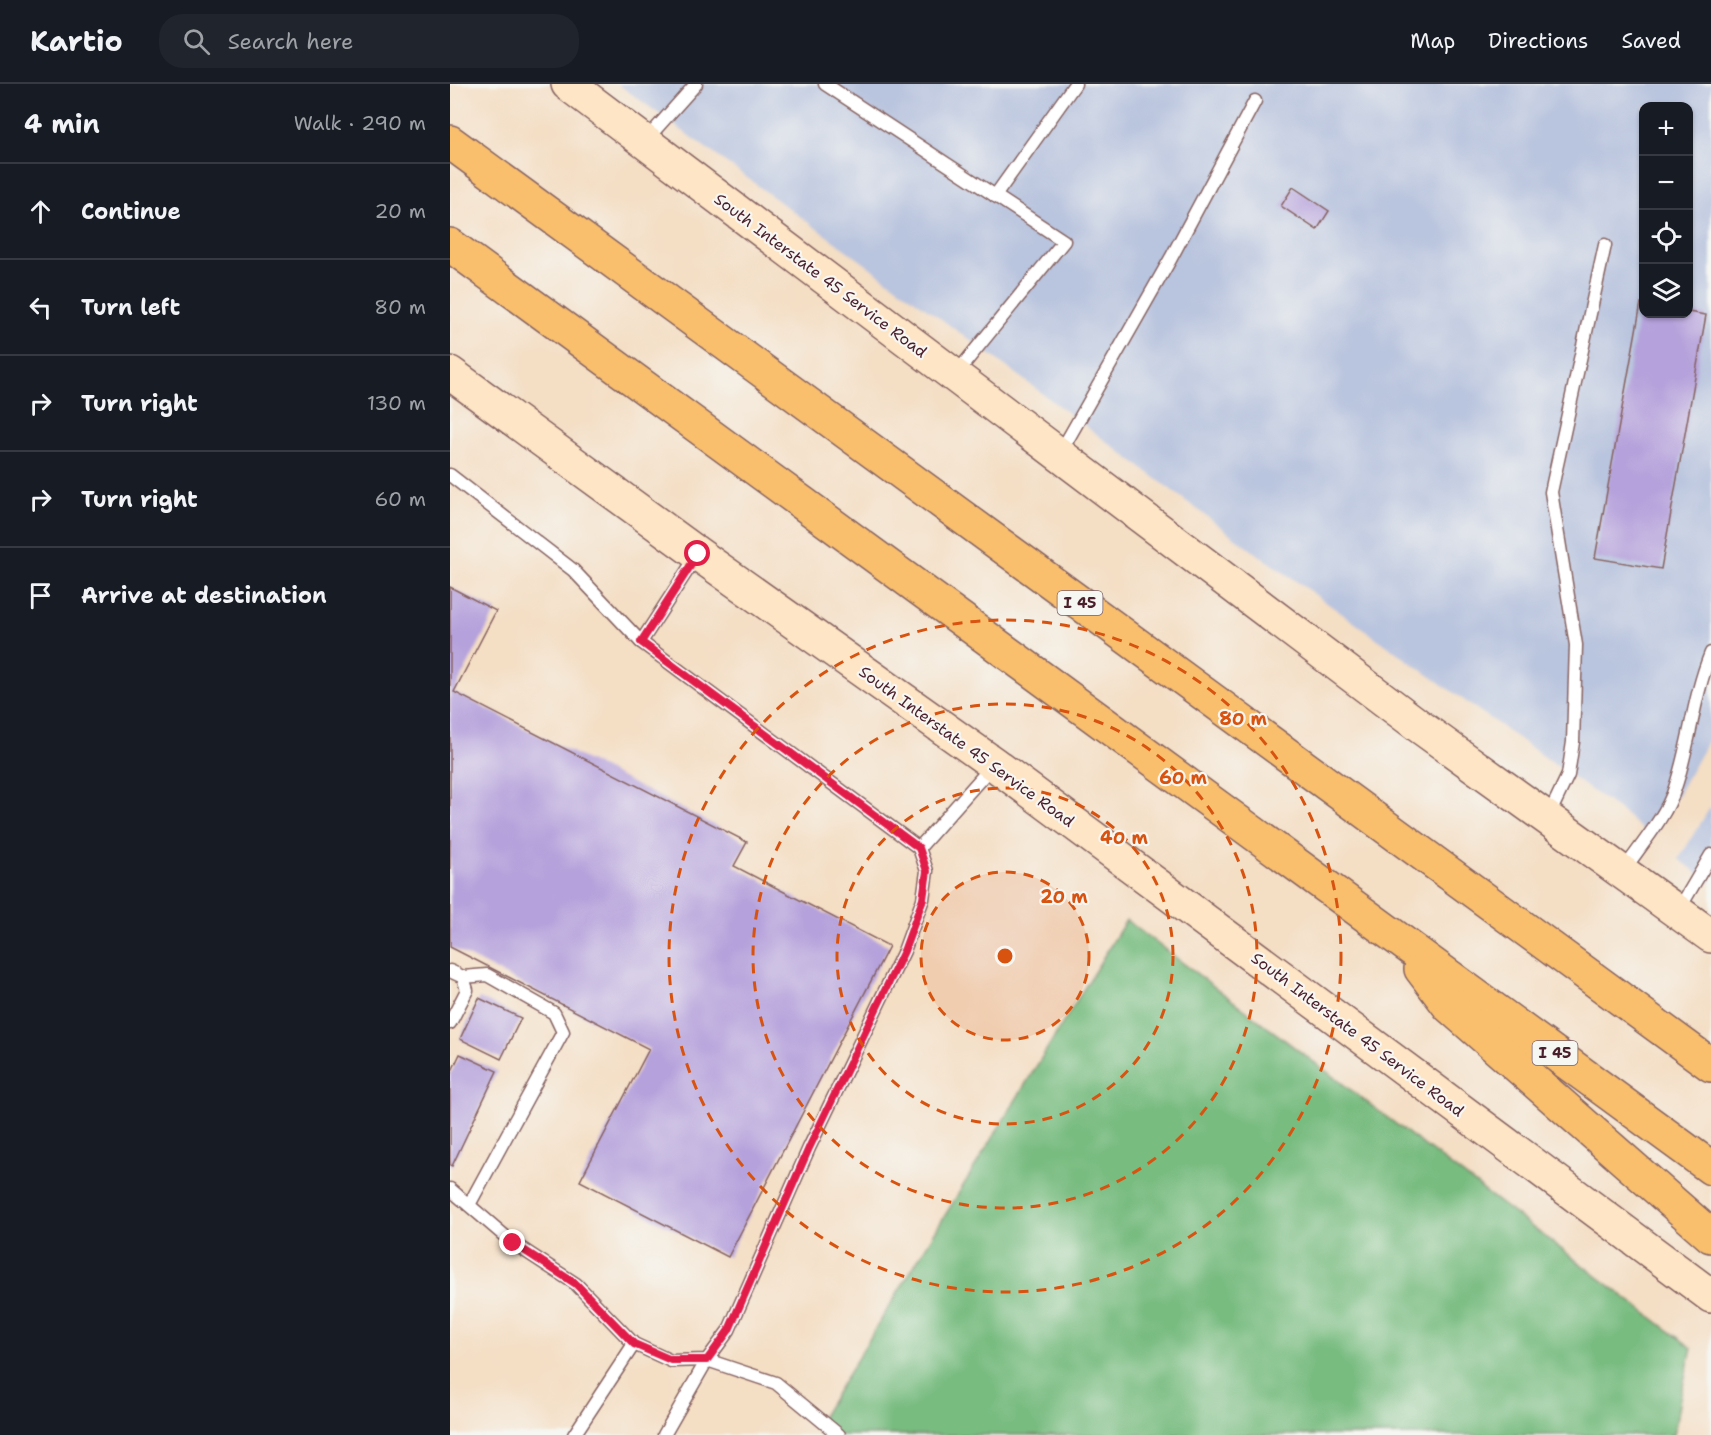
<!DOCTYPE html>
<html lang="en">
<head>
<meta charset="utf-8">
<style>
  :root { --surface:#171b24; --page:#20242c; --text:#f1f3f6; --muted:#9ea1a6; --line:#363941 }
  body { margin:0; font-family:"Shantell Sans",sans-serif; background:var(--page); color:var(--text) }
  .controls { position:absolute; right:18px; top:18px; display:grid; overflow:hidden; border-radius:12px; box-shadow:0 2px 4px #0004 }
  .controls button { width:54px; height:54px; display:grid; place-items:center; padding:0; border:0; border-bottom:2px solid var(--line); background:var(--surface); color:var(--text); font:30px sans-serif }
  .stop { position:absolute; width:18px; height:18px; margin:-14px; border:4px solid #e11d48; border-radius:50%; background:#fff }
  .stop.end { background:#e11d48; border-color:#fff; box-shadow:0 2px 6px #0008 }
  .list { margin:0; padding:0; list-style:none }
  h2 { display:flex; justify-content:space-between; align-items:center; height:78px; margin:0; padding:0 24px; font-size:26px }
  h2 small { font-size:20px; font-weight:400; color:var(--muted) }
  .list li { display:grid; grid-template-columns:39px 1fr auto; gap:18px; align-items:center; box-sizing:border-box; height:96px; padding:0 24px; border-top:2px solid var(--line) }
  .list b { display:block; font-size:22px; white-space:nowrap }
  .list em { font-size:20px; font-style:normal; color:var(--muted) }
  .icon { flex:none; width:33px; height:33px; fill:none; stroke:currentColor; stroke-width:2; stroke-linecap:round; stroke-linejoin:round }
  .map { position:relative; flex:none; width:1261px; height:1351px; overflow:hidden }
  header { display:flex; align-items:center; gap:36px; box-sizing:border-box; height:84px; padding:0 30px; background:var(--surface); border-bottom:2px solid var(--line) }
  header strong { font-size:28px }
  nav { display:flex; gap:33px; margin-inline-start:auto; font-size:21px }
  .search { width:420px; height:54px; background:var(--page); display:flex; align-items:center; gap:15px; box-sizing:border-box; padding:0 21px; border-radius:24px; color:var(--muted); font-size:22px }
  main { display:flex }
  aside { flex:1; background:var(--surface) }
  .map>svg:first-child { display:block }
</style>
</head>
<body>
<header>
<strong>Kartio</strong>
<div class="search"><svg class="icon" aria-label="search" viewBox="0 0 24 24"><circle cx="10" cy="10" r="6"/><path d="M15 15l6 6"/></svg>Search here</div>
<nav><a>Map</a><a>Directions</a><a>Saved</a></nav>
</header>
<main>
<aside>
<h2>4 min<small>Walk · 290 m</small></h2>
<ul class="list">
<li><svg class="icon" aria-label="ahead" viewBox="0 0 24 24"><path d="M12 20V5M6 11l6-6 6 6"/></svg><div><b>Continue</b></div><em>20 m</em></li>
<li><svg class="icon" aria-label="left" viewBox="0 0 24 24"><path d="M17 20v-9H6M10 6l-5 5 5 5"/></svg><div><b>Turn left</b></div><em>80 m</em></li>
<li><svg class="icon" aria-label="right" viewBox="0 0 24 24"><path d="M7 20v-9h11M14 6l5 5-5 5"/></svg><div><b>Turn right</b></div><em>130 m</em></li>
<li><svg class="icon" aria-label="right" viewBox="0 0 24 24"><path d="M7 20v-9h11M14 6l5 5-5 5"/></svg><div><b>Turn right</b></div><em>60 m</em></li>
<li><svg class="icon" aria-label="arrive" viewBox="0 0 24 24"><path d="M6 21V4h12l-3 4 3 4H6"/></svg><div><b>Arrive at destination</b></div></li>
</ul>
</aside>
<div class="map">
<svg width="1261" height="1351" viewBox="0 0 1261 1351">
  <rect width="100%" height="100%" fill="#f6f6f2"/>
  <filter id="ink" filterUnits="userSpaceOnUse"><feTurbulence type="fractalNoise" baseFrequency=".0167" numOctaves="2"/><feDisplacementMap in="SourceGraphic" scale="12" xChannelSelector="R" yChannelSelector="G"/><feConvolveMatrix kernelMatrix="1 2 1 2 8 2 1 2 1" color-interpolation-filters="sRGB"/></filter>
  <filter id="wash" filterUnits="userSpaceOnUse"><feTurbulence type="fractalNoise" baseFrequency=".008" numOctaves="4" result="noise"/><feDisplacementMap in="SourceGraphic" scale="24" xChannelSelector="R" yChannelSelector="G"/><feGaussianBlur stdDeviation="1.35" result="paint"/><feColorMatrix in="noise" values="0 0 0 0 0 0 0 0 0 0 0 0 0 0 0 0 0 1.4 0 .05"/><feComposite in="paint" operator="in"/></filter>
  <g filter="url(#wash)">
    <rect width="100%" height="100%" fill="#f4dec4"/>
    <g fill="#b9c4de" fill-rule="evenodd">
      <path d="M168,0H1261V651L1203,755L1172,728L799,464L546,275ZM1194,22H1238V230H1194Z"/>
      <polygon points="1261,722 1261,799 1229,775"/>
    </g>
    <polygon fill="#78bc80" stroke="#616e56" stroke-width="1.5" points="676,836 1242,1264 1230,1314 1224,1351 378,1351 366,1342"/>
    <g id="blocks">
      <g fill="#b5a1db">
        <polygon points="843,103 879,127 867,146 831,122"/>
        <polygon points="1191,219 1194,220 1194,230 1238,230 1238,228 1256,231 1211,485 1145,474"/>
        <polygon points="0,503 46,527 4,608 297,758 284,782 439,862 278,1173 130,1097 199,965 0,863"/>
        <polygon points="29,914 71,934 51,975 10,955"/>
        <polygon points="10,970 47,987 2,1082 0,1081 0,991"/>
      </g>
    </g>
  </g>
  <g filter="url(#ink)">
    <use href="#blocks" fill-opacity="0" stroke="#866261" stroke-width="1.5"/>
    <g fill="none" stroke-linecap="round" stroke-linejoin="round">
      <defs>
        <g id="service">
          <polyline points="375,0 614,157 505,291"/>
          <polyline points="195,57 246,0"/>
          <polyline points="545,112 625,0"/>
          <polyline points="610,369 721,174 805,17"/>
          <polyline points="0,391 123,486 191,558"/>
          <polyline points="248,470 191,558 469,764 543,681"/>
          <polyline points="1098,733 1118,691 1123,658 1126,561 1101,408 1155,161"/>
          <path d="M1173,787C1189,764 1217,731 1225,704C1240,660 1243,613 1261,569"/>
          <polyline points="1228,827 1261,771"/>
          <polyline points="0,887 13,893 17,906 0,939"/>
          <polyline points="13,893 37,891 104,929 113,948 19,1121"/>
          <polyline points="0,1105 63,1159 126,1200 184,1260 221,1277 257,1276 279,1246 359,1064 454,867 473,815 477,787 469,764"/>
          <polyline points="124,1351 184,1260"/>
          <polyline points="214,1351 257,1276 326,1299 389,1351"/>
        </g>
        <g id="secondary">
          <polyline points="118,0 969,642 1261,852"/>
          <polyline points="0,289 248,470 544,680 1261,1212"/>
        </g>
        <g id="motorway">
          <polyline points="0,58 1261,981"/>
          <polyline points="0,161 1261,1084"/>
          <polyline points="971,885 999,922 1261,1152"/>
        </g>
      </defs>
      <use href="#service" stroke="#866261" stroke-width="15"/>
      <use href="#secondary" stroke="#866261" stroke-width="36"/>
      <use href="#motorway" stroke="#866261" stroke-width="36"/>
      <use href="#service" stroke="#fff" stroke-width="12"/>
      <use href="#secondary" stroke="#fde5c5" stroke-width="33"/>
      <use href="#motorway" stroke="#f9bf6d" stroke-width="33"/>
    </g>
  </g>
  <g fill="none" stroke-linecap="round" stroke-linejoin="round" filter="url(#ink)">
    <polyline stroke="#e11d48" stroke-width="8" points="63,1159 126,1200 184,1260 221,1276 257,1276 279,1246 359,1064 454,867 473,815 477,787 469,764 191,558 248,470"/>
  </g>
  <circle cx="555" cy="872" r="84" fill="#d8530f" fill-opacity=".12"/>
  <g fill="none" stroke="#d8530f" stroke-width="3" stroke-dasharray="10 8">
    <circle cx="555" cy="872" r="84"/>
    <circle cx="555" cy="872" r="168"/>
    <circle cx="555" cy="872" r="252"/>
    <circle cx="555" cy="872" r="336"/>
  </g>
  <g text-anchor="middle" stroke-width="4.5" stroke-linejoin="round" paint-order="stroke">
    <g fill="#f6f6f2" stroke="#7e6067" stroke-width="1.5">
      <rect x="607.5" y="507" width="45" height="24" rx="4.5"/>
      <rect x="1082.5" y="957" width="45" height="24" rx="4.5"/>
    </g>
    <g font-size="15" font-weight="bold" fill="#4a1f2b">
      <text x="630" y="524">I 45</text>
      <text x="1105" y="974">I 45</text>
    </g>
    <g font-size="16" fill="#4a1f2b" stroke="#f6f6f2">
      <text transform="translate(371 191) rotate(37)" y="6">South Interstate 45 Service Road</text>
      <text transform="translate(517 662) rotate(36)" y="6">South Interstate 45 Service Road</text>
      <text transform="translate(908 950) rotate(37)" y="6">South Interstate 45 Service Road</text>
    </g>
  </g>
  <circle cx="555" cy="872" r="9" fill="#d8530f" stroke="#f6f6f2" stroke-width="3"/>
  <g font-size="18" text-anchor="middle" font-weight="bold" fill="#d8530f" stroke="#f6f6f2" stroke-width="4.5" stroke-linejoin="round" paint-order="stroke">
    <text x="793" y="641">80 m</text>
    <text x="733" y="700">60 m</text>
    <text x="674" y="760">40 m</text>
    <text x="614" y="819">20 m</text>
  </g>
</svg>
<div class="controls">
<button>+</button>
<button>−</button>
<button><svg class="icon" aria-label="locate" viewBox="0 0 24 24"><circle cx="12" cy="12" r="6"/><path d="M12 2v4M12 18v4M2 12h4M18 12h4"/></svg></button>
<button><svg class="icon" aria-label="layers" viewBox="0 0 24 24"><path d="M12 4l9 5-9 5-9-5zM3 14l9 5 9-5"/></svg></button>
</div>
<div class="stop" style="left:248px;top:470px"></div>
<div class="stop end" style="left:63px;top:1159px"></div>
</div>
</main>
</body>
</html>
